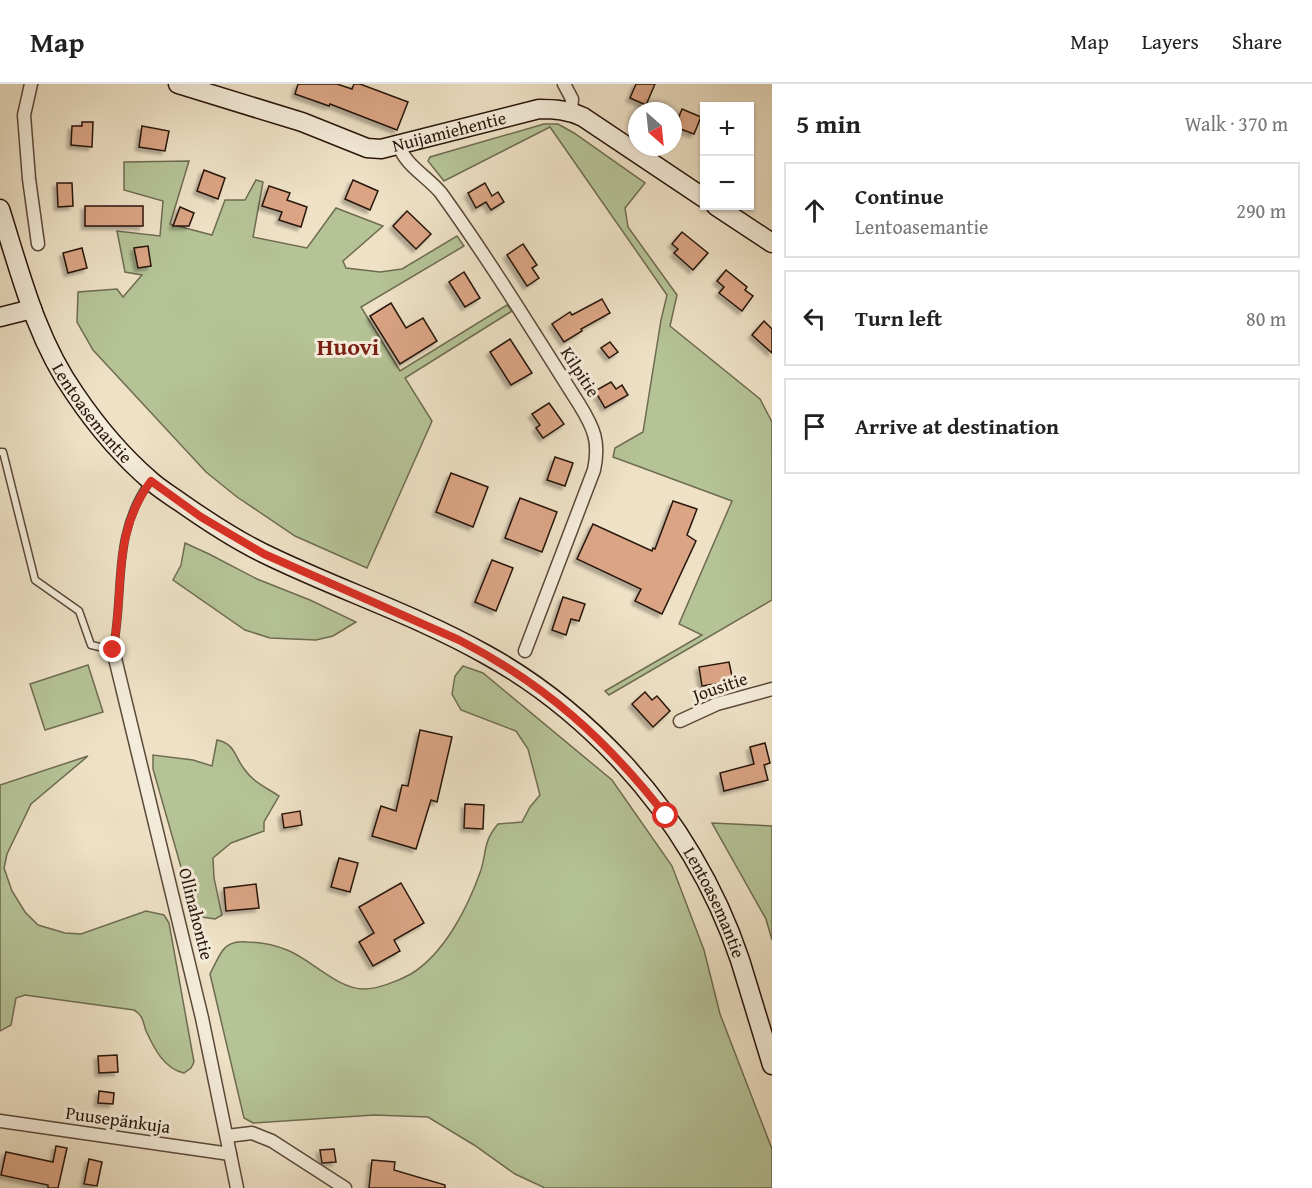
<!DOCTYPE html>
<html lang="en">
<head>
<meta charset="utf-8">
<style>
  :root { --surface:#fff; --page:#f6f6f6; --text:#222; --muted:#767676; --line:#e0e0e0 }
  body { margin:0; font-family:"Gentium Book Plus",serif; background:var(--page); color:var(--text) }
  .controls { position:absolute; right:18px; top:18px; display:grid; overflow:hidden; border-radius:0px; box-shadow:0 2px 4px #0004 }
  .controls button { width:54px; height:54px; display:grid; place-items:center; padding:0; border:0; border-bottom:2px solid var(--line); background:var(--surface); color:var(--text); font:30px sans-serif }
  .compass { position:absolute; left:628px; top:18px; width:54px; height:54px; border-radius:50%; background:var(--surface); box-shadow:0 2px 4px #0004; rotate:153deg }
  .stop { position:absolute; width:18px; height:18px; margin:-14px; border:4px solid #d93025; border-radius:50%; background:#fff }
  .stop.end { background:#d93025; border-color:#fff; box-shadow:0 2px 6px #0008 }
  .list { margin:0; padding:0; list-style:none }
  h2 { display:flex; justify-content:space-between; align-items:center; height:78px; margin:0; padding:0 24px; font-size:26px }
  h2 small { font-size:20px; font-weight:400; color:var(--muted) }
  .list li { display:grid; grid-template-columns:39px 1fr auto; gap:18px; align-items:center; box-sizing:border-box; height:96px; margin:0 12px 12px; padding:0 12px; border:2px solid var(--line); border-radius:0px }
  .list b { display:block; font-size:22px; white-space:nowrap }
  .list p { margin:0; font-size:20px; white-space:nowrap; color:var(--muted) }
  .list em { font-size:20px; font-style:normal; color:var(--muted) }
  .icon { flex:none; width:33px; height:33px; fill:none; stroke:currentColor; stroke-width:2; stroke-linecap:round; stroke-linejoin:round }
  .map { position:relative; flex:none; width:772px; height:1104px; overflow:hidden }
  header { display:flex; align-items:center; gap:36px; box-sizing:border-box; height:84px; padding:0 30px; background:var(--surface); border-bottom:2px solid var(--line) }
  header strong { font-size:28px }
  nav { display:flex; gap:33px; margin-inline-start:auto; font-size:21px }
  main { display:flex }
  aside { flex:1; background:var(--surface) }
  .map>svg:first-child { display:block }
</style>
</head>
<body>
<header>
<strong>Map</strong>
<nav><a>Map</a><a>Layers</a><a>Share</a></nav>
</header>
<main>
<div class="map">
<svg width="772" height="1104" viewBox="0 0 772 1104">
  <defs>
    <filter id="shadow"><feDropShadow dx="-3.5" dy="3.5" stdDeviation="1.5" flood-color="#0004"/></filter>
  </defs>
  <rect width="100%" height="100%" fill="#eee1c6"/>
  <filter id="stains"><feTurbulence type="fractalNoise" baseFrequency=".00333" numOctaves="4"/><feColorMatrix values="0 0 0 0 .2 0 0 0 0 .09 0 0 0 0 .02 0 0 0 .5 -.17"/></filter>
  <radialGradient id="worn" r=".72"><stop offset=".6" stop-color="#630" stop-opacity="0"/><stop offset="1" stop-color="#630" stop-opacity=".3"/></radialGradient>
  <g fill="#b5c397" stroke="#6e6c50" stroke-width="1.5">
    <polygon points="544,40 558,40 574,49 645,99 625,124 628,143 677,211 670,242 760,315 772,338 772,516 609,611 605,607 702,551 679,540 732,417 613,373 615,364 643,348 661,236 667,211 550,43 444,97 428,77 430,73"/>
    <polygon points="189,77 170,140 212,151 225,116 245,116 256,96 263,98 253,153 307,164 336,124 383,142 343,177 346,184 380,188 402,185 457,152 464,162 361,223 400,287 507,221 512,227 405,294 432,337 367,484 295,452 237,413 206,388 93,266 77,238 78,208 117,205 123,213 142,191 125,188 117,147 160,152 163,117 124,106 124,78"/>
    <polygon points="185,459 209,470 257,495 310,516 356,538 333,552 316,556 270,554 245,546 173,496 181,481"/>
    <polygon points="88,581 103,628 45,646 30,600"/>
    <path d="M463,582L483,589L612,696L672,782L704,866L720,930L772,1065V1104H545L515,1090L474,1061L428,1033L374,1031L253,1039L244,1034L210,890C214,882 218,873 223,866C229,858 238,857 247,858C260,858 275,861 287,866C311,875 337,905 364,905C378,905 398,897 411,890C445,869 468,823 481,786C487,766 483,758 498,740L522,738L530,723L540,711L528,665L516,647L461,626L452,610L455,592Z"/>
    <path d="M217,656C236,660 234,673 245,686C253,698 267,704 279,712L264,738V747L231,759L213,774L214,794L222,831L215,835L195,832L153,685V671L193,676L212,682Z"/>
    <path d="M88,672L31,720L7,770L4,784L12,807L25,828L38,841L65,849L81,850L146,827L164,831L169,839L194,978L191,984L184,989C164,985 154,964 146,947C143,938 143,931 134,926L25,911L16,914L11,941L0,947V701Z"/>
    <polygon points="712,739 772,742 772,856 766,835"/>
  </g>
  <g fill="#dba585" stroke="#28150a" stroke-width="1.5" filter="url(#shadow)">
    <polygon points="298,0 337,0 352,5 354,0 360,0 408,18 397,46 330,20 329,22 295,10"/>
    <polygon points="636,0 655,0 646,21 630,14"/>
    <polygon points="682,25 701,33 694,50 675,43"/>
    <polygon points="82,38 93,38 92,63 71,61 72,42 82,42"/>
    <polygon points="142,42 169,47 165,67 139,63"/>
    <polygon points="204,86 225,94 218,115 197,107"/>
    <polygon points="353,96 378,107 370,126 345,115"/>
    <polygon points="57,99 72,99 73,122 58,123"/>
    <polygon points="485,99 492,112 498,108 504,118 491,126 486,118 476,124 468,109"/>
    <polygon points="269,102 290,109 287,116 307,123 301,143 279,136 282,128 262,122"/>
    <rect x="85" y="122" width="58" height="20"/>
    <polygon points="180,123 194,129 189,142 173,142"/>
    <polygon points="407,127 431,150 416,165 393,142"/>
    <polygon points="682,148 708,169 693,186 674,169 678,165 672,160"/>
    <polygon points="523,160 537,181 532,184 539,194 527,202 507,171"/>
    <polygon points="148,162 151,182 138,184 134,164"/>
    <polygon points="82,164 87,184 68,189 63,169"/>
    <polygon points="726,186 747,203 745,206 753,212 742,227 719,209 724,203 717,197"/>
    <polygon points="464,188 480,214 465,223 449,198"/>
    <polygon points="602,215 610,229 581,245 582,247 564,258 552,240 570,228 572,231"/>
    <polygon points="391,219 406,244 423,234 437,257 400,280 370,232"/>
    <polygon points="764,237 772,245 772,269 752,251"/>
    <polygon points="510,255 532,289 511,301 490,268"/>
    <polygon points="610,258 618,268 609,274 601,264"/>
    <polygon points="611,298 616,305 622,301 628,311 605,324 595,307"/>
    <polygon points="549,319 564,340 543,354 536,344 540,341 532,330"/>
    <polygon points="555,373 573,379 565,402 547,396"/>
    <polygon points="451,389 488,403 473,443 436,428"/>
    <polygon points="520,414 557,428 542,468 505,454"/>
    <polygon points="673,417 697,425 687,451 696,457 662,530 635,517 641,505 577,475 593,440 652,467 653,464 655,465"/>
    <polygon points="492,476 513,484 496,527 475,518"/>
    <polygon points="563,513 585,520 579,537 571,535 566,551 552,546"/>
    <polygon points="729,578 733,597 702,602 699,583"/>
    <polygon points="645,608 652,616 657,612 670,627 653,643 632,620"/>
    <polygon points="420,646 452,653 437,718 431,716 416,765 372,752 381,722 396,727 402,701 408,702"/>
    <polygon points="765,659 770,679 764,681 768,696 724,707 720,689 754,680 750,663"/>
    <polygon points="465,720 484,721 483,745 464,744"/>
    <polygon points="300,727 302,741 284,744 282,730"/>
    <polygon points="339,774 358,779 350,808 331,803"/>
    <polygon points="401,799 424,839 394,856 400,867 373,882 359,858 374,849 359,823"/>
    <polygon points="256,800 259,824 226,827 224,804"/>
    <polygon points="117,971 118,988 99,989 98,972"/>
    <polygon points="99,1007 114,1009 113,1020 98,1019"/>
    <polygon points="56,1062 67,1064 58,1104 48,1104 48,1101 1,1091 6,1068 53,1078"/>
    <polygon points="334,1065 336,1078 322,1079 320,1066"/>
    <polygon points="89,1075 102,1078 97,1102 84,1100"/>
    <polygon points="372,1076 395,1078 394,1086 445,1101 445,1104 369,1104"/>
  </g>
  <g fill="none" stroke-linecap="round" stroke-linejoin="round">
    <defs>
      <path id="lane" d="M0,368H3L35,496L79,527L91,561L113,566C125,505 111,451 150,397"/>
      <g id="street">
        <polyline points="31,0 24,31 29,95 38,160"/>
        <polyline points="564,0 572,15 571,28"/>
        <path d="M399,62C406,82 428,93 441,109C490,177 534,249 579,320C594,344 600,358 594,386L525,567"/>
        <polyline points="113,566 202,934 237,1104"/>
        <polyline points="680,637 717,620 772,605"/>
        <polyline points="0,1037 230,1070"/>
        <polyline points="227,1052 252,1049 272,1057 345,1104"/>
      </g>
      <g id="secondary">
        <path id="s1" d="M178,0L302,38L367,64L381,65L539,25C555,25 568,26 583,33L704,114"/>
        <polyline points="716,122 772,159"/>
        <path id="s2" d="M0,125C20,188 36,255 75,310C96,341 122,372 151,397C160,405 170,411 180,418C207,437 234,455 263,469C336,505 414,530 485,570C536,598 583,636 623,679C675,735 716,804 740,876C751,911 761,946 772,981"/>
        <polyline points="0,233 32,225"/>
      </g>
    </defs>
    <use href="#lane" stroke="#5a4839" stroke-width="9"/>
    <use href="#street" stroke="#5a4839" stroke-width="15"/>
    <use href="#secondary" stroke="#28150a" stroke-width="21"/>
    <use href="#lane" stroke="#f4ecda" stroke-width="6"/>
    <use href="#street" stroke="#f4ecda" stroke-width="12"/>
    <use href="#secondary" stroke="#f4ecda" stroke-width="18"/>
  </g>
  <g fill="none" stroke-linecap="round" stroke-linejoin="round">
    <path stroke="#d93025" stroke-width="8" d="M113,566C125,504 111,451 151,397L201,433L264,470L459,556C545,600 607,656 666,732"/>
  </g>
  <g text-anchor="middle" stroke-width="6" stroke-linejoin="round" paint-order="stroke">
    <g font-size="18" fill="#28150a" stroke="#f4ecda">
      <text dy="6" stroke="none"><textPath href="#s1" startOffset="284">Nuijamiehentie</textPath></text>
      <text transform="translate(580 288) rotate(57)" y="6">Kilpitie</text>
      <text dy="6" stroke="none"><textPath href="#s2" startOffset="226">Lentoasemantie</textPath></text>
      <text transform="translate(720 603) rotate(-19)" y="6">Jousitie</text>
      <text dy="6" stroke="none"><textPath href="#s2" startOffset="1038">Lentoasemantie</textPath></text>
      <text transform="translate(196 830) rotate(76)" y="6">Ollinahontie</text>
      <text transform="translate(118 1036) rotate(8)" y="6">Puusepänkuja</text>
    </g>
    <g font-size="24" font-weight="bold" fill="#7a1f14" stroke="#f4ecda">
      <text x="348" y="271">Huovi</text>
    </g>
  </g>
  <rect width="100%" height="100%" filter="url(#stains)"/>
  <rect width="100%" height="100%" fill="url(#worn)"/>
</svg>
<div class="controls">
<button>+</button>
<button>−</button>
</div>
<svg class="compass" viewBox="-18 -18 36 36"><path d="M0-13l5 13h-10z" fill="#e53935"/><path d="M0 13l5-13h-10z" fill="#767676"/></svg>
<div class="stop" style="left:666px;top:732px"></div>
<div class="stop end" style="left:113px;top:566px"></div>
</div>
<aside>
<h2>5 min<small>Walk · 370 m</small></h2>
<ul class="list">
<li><svg class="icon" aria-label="ahead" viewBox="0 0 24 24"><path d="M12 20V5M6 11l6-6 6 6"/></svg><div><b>Continue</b><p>Lentoasemantie</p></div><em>290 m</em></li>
<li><svg class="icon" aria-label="left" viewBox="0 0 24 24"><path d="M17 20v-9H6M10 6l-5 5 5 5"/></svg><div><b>Turn left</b></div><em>80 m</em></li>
<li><svg class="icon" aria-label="arrive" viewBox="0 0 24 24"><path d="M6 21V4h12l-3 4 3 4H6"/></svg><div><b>Arrive at destination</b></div></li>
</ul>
</aside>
</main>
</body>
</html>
